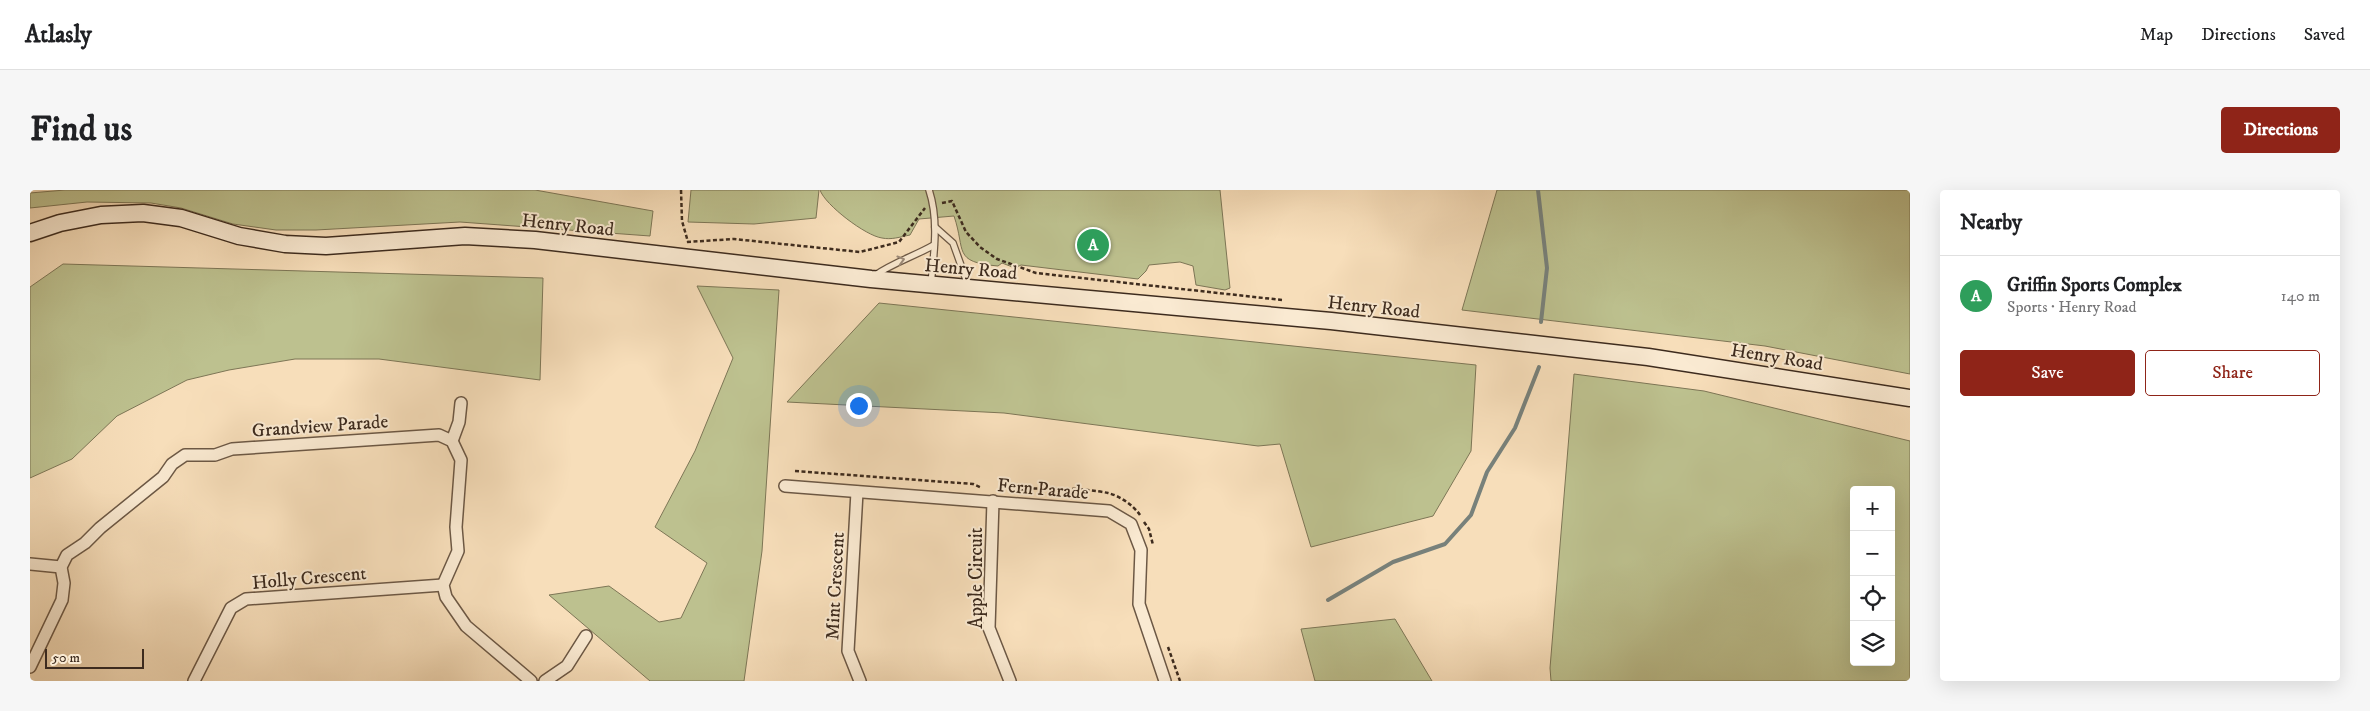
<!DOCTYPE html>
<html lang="en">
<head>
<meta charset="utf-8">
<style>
  :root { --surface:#fff; --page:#f6f6f6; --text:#202124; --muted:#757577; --line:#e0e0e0; --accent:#8f2418 }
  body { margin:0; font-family:"IM FELL DW Pica",serif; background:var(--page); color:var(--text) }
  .controls { position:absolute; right:15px; bottom:15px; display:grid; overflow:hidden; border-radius:5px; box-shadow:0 5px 20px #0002 }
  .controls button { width:45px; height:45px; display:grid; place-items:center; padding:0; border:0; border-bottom:1px solid var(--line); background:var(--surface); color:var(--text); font:25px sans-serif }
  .scale { position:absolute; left:15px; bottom:12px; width:99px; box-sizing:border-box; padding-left:5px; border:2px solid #3d2b1e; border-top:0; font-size:14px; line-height:18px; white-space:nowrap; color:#3d2b1e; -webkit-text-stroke:4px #faead2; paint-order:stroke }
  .you { position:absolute; left:828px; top:215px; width:18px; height:18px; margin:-12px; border:4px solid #fff; border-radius:50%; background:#1a73e8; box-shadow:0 0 0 8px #1a73e833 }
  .badge { display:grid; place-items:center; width:32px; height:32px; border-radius:50%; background:var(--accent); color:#fff; font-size:16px; font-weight:700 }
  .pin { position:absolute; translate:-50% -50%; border:2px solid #fff; box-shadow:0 1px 5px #0006 }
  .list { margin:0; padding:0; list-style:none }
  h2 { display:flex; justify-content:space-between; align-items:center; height:65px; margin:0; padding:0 20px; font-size:21px }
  h2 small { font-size:16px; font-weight:400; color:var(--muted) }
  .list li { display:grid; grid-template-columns:32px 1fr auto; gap:15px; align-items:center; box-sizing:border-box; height:80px; padding:0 20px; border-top:1px solid var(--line) }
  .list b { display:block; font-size:19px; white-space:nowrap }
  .list p { margin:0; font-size:16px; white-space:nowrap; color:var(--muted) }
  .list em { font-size:16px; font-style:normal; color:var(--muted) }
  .actions { display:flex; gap:10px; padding:15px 20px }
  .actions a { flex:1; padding:11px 0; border:1px solid var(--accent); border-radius:5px; text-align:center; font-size:18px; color:var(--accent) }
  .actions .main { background:var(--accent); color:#fff }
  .icon { flex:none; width:28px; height:28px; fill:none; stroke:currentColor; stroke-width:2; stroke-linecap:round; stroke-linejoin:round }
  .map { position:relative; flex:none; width:1880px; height:491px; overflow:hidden; border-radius:5px }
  header { display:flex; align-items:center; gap:30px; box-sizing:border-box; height:70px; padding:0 25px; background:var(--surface); border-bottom:1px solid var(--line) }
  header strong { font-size:24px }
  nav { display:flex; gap:28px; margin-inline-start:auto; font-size:18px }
  .intro { display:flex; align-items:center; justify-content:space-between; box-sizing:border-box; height:120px; padding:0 30px }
  h1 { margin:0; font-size:35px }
  .button { padding:12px 22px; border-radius:5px; background:var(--accent); color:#fff; font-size:18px; font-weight:700 }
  main { display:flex; gap:30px; padding:0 30px }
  aside { flex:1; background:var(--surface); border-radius:5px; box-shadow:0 5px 20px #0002 }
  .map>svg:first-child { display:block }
</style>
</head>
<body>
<header>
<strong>Atlasly</strong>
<nav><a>Map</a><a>Directions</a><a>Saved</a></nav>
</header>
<div class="intro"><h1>Find us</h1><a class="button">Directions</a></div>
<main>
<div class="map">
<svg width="1880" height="491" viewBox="0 0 1880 491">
  <rect width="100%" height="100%" fill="#f7deba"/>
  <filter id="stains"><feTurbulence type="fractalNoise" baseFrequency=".004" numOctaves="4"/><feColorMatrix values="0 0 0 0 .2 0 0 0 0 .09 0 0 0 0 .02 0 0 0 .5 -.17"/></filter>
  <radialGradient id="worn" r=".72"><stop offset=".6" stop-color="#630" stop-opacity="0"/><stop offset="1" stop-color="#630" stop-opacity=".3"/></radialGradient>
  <g fill="#bdc18f" stroke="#7d7656" fill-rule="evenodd">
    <polygon points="35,0 505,0 623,21 620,46 430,32 286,40 246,40 203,34 151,18 121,13 57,12 0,18 0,3"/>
    <polygon points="661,0 789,0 786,28 724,34 658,32"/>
    <path d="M790,0H1190L1200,98L1195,100L1166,95L1163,76L1150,72L1119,75L1116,81L1108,89L991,75L985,78L972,73L968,76C922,72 936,61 924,26L889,29L880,45C870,47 861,50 852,48C836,46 795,15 790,0Z"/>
    <polygon points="1467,0 1880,0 1880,184 1735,156 1432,120"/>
    <polygon points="33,74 513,88 510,190 349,169 265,169 199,180 157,190 87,226 42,269 0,288 0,97"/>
    <polygon points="667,96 749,100 732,361 714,491 620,491 519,405 579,396 629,432 651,428 677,373 625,337 665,261 703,168"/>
    <polygon points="849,113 1446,175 1441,261 1403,326 1281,357 1250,254 1228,256 974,223 757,212"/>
    <path d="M1544,184L1674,201L1880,251V491H1521L1520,478ZM1824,300H1861V472H1824Z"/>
    <polygon points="1365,429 1402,491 1285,491 1271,439"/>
  </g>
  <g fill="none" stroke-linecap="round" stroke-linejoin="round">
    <g stroke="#78817b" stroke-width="4">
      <polyline points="1508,0 1517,78 1511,132"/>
      <polyline points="1298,410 1363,372 1415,354 1441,325 1457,282 1485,238 1509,177"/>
    </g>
    <defs>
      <g id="service">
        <path d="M899,0C909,30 904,63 901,94"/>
        <polyline points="905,37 923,53 938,95"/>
        <path d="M844,86C864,72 883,67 904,55"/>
      </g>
      <g id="minor">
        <polyline points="422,251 429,232 431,213"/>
        <polyline points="755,296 1079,321 1101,334 1111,360 1109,414 1135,491"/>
        <polyline points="827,302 818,461 830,491"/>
        <polyline points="963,311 959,438 980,491"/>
        <polyline points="0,374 31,377"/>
        <polyline points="0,477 32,410 34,393 31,377 37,365 55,353 70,338 133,287 142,274 155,265 185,265 202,259 409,245 422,251 431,270 426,337 428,361 413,395 416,407 436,436 501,491"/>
        <polyline points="164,491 201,418 216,409 413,395"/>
        <polyline points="515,491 537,476 556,446"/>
      </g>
      <polyline id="secondary" points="0,43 30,33 71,25 113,23 151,28 209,46 255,54 296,56 435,46 505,50 841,89 1301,131 1618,167 1880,208"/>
    </defs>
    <use href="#service" stroke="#6c5845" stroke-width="8"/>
    <use href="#minor" stroke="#6c5845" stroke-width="14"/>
    <use href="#secondary" stroke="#3d2b1e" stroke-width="19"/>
    <g stroke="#3d2b1e" stroke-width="2.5" stroke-dasharray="4 2.5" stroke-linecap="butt">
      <polyline points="651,0 652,31 658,52"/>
      <polyline points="912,13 922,11 936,42 950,57 967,69 1006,83 1252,110"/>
      <polyline points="657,52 704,49 830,62 869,52 895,18"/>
      <polyline points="1706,165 1733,169"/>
      <polyline points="765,281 943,294 952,298"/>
      <path d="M984,301C1007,296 1055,298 1078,303C1090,306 1103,315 1110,325"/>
      <polyline points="1114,332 1119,339 1123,355"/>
      <polyline points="1138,457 1150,491"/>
    </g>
    <use href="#service" stroke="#faead2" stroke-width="5.5"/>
    <use href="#minor" stroke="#faead2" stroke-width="11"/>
    <use href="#secondary" stroke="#faead2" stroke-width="16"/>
  </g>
  <defs><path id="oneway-chevron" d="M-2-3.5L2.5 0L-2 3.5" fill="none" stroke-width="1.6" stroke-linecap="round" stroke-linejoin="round" transform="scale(1.25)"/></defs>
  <use stroke="#9c8a78" href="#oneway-chevron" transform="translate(871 70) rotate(-16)"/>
  <g text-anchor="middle" stroke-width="4" stroke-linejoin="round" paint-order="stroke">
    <g font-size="19" fill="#3d2b1e" stroke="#faead2">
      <text transform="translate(538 34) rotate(6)" y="7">Henry Road</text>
      <text transform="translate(941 78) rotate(5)" y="7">Henry Road</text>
      <text transform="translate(1344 116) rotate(6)" y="7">Henry Road</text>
      <text transform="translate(1747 166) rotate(9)" y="7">Henry Road</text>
      <text transform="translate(290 235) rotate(-4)" y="7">Grandview Parade</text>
      <text transform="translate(1013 298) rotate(5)" y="7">Fern Parade</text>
      <text transform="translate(279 387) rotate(-5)" y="7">Holly Crescent</text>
      <text transform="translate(945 388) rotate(-90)" y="7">Apple Circuit</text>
      <text transform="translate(804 396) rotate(-87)" y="7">Mint Crescent</text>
    </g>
  </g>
  <rect width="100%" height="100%" filter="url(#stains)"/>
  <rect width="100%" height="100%" fill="url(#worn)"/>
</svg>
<div class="controls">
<button>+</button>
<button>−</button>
<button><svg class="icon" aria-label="locate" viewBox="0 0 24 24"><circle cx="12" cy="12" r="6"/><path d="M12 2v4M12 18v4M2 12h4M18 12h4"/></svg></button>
<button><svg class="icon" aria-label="layers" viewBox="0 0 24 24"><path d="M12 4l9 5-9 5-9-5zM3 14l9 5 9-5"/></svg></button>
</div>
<div class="scale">50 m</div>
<div class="you"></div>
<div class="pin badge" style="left:1063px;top:55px;background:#2e9e5b">A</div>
</div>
<aside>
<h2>Nearby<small></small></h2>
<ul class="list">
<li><span class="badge" style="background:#2e9e5b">A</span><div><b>Griffin Sports Complex</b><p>Sports · Henry Road</p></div><em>140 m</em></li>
</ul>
<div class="actions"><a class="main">Save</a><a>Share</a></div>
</aside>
</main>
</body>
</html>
